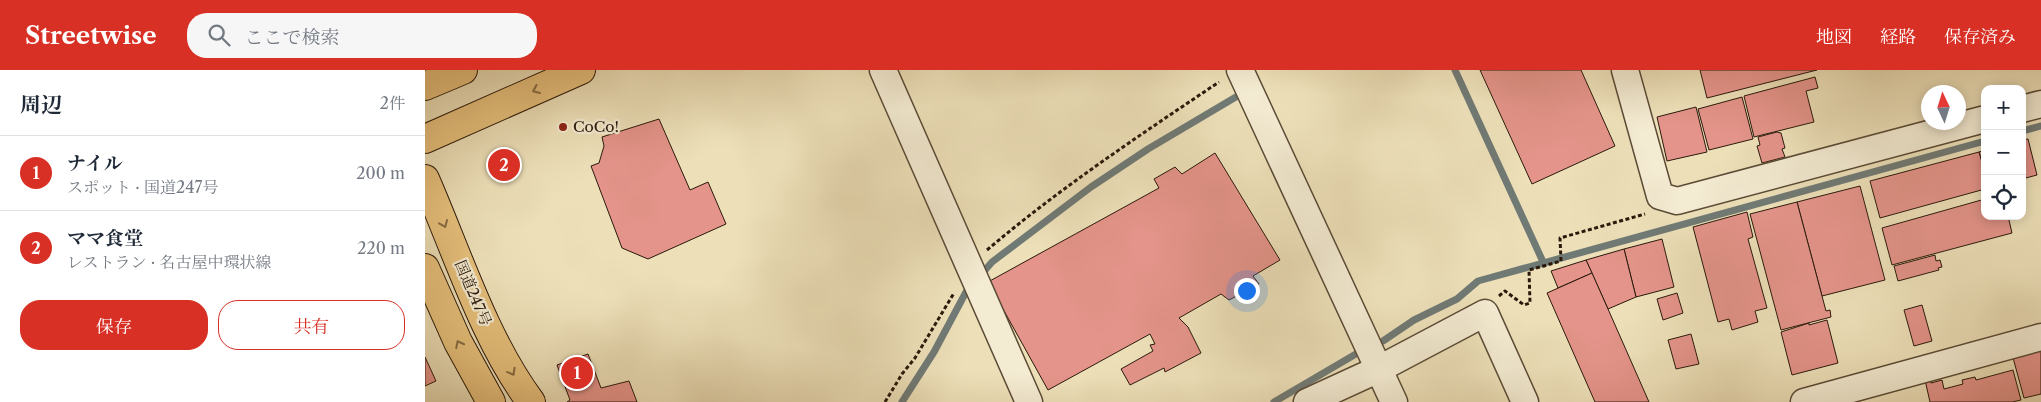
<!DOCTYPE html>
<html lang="ja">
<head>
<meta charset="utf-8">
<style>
  :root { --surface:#fff; --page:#f6f6f7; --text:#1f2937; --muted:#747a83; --line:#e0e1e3; --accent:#d93025 }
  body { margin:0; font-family:"Libre Caslon Text","Noto Serif JP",serif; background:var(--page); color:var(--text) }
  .controls { position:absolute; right:15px; top:15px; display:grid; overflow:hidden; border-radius:10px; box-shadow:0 2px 12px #0003 }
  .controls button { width:45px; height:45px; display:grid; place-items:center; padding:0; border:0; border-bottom:1px solid var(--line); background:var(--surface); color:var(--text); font:25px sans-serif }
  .compass { position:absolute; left:1496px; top:15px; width:45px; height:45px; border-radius:50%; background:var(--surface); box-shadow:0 2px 12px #0003; rotate:356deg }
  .you { position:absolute; left:821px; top:220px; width:18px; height:18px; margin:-12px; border:4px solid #fff; border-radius:50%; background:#1a73e8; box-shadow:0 0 0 8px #1a73e833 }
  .badge { display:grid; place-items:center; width:32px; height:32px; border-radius:50%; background:var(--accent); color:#fff; font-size:16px; font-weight:700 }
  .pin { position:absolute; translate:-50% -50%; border:2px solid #fff; box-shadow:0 1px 5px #0006 }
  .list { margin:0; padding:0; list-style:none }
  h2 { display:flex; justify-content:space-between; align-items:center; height:65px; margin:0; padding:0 20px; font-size:21px }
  h2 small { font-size:16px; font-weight:400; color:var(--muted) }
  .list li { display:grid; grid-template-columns:32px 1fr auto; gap:15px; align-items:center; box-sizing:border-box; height:75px; padding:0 20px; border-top:1px solid var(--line) }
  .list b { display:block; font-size:19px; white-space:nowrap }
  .list p { margin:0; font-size:16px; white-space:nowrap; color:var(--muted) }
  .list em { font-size:16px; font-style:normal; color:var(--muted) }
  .actions { display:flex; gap:10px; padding:15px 20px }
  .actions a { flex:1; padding:11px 0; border:1px solid var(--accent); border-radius:20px; text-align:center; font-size:18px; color:var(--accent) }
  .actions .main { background:var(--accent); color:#fff }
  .icon { flex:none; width:28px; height:28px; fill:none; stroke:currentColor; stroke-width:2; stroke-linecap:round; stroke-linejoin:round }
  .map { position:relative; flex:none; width:1616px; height:332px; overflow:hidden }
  header { display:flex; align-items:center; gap:30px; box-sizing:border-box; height:70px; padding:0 25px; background:var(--accent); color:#fff }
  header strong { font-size:24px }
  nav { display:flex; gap:28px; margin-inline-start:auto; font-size:18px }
  .search { width:350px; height:45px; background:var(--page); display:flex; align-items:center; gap:12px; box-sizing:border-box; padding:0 18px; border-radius:20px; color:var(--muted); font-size:19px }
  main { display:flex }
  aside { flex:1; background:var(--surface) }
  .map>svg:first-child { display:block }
</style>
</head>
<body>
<header>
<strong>Streetwise</strong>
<div class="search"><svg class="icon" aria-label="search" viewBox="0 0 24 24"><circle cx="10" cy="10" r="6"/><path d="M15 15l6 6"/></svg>ここで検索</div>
<nav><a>地図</a><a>経路</a><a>保存済み</a></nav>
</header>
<main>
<aside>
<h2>周辺<small>2件</small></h2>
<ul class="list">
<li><span class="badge">1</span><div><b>ナイル</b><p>スポット · 国道247号</p></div><em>200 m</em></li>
<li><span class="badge">2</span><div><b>ママ食堂</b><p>レストラン · 名古屋中環状線</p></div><em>220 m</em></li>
</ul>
<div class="actions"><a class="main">保存</a><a>共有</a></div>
</aside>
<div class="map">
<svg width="1616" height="332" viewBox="0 0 1616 332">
  <rect width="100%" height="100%" fill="#ede0b9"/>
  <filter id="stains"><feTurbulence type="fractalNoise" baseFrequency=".004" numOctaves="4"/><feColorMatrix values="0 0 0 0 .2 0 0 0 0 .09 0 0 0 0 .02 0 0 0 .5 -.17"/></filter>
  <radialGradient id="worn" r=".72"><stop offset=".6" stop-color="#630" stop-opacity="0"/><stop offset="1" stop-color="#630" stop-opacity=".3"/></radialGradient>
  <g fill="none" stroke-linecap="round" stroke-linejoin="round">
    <g stroke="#707a75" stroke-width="7">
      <polyline points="1030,0 1119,194"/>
      <polyline points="1597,61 1616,56"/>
      <polyline points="555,206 567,192 666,117 723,79 821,21"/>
      <polyline points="958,271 989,250 1032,229 1053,211 1560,71"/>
      <polyline points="477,332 509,282 541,222 546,216"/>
      <polyline points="849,332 936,281"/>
    </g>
  </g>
  <g fill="#e4948a" stroke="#2a190b">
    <polygon points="1055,0 1156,0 1190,76 1107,114"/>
    <polygon points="1275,0 1392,0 1282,28"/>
    <polygon points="1390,7 1393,18 1381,21 1389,52 1329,67 1319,26"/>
    <polygon points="1317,27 1328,69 1284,80 1273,39"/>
    <polygon points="1271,37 1282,82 1242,91 1232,47"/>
    <polygon points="234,49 265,120 283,112 301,154 223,189 197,178 166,96 174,93 179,76 177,67"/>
    <polygon points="1352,62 1356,63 1360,78 1357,79 1360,87 1337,93 1332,76 1335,75 1333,67"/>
    <polygon points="1603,69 1612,105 1597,109 1597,70"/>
    <polygon points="1560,80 1560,103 1554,82"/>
    <polygon points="1554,82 1560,103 1560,119 1455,148 1445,111"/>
    <polygon points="790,83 855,190 828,206 834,214 804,230 796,224 754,248 763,257 776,283 740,302 739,298 705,315 696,299 728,281 725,275 730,274 725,264 623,320 563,212 734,118 729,109 750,97 757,104"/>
    <polygon points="1435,116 1460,210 1397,226 1372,132"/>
    <polygon points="1560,129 1560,146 1583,146 1587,163 1467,195 1457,158"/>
    <polygon points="1372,132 1401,241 1405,240 1406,247 1356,260 1325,144"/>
    <polygon points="1322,142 1328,167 1323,169 1342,238 1330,241 1333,252 1307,260 1304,249 1293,252 1268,157"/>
    <polygon points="1237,169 1249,217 1211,227 1199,179"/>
    <polygon points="1199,179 1211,227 1183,239 1161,190"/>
    <polygon points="1510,185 1511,191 1515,190 1517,197 1513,198 1514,200 1473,211 1469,196"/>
    <polygon points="1161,190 1167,203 1133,218 1126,201"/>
    <polygon points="1167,203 1183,239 1224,332 1170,332 1122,223"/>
    <polygon points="1252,223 1258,243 1238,250 1232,229"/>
    <polygon points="1497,235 1507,271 1489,276 1479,240"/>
    <polygon points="1402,250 1413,293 1367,305 1356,262 1384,253 1384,255"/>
    <polygon points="1266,264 1274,294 1251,299 1243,270"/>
    <polygon points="1616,277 1616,324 1599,328 1587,284"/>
    <polygon points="163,284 176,318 204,311 212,332 142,332 145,330 132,295"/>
    <polygon points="0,287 11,311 0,316"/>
    <polygon points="1588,300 1596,330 1587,332 1505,332 1500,310 1505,309 1506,313 1517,310 1519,319 1538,314 1537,310 1550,307 1551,310"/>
  </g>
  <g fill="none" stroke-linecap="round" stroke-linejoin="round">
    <defs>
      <g id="minor">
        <polyline points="458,0 604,332"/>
        <polyline points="815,0 969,332"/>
        <polyline points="1200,0 1235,126 1252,131 1560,49"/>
        <polyline points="1597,39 1616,34"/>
        <polyline points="882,332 954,299 1060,243 1100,332"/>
        <polyline points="1379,332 1616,267"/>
      </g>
      <g id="major">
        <polyline points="0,16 38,0"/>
        <polyline points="0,69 156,0"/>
      </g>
      <g id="highway">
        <path d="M0,109C32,182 59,269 106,332"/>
        <polyline points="0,198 33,272 66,332"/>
      </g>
    </defs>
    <use href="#minor" stroke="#5b4b36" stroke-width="29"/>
    <use href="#major" stroke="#2a190b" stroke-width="30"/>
    <use href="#highway" stroke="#2a190b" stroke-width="30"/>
    <g stroke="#2a190b" stroke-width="3" stroke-dasharray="4 2.5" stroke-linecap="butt">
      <path d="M562,180C635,118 715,65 794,12"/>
      <polyline points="1074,226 1080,221 1099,235 1105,233 1104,200 1136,191 1135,168 1220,144"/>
      <polyline points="460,332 477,304 490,288 529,223"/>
    </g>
    <use href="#minor" stroke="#f3ebd2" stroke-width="26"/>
    <use href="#major" stroke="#e6c07c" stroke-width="28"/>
    <use href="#highway" stroke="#e6c07c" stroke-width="28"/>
  </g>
  <defs><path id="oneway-chevron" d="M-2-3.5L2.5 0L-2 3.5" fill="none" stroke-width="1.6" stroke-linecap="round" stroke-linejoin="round" transform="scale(1.25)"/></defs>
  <g stroke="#886c44">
    <use href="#oneway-chevron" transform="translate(111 20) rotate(156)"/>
    <use href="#oneway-chevron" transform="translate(19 154) rotate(67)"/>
    <use href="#oneway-chevron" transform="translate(34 274) rotate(-117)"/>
    <use href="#oneway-chevron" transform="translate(87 302) rotate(61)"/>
  </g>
  <circle fill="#8f2418" stroke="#f3ebd2" stroke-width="2" cx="138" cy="57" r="5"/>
  <g text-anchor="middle" stroke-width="4.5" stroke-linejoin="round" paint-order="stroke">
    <g font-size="15" fill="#2a190b" stroke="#f3ebd2" text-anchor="start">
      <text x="148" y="62">CoCo!</text>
    </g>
    <g font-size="15" fill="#2a190b" stroke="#f3ebd2">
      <text transform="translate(48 223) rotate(67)" y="5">国道247号</text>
    </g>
  </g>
  <rect width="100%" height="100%" filter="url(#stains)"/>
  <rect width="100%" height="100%" fill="url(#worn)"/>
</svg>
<div class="controls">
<button>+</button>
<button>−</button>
<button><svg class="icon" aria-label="locate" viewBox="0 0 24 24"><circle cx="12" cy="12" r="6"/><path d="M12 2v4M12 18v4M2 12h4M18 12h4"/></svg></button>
</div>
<svg class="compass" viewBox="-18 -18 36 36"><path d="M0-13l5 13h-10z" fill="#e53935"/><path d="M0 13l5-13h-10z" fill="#747a83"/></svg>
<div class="you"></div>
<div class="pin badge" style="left:152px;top:303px">1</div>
<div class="pin badge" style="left:79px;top:95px">2</div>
</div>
</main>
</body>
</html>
